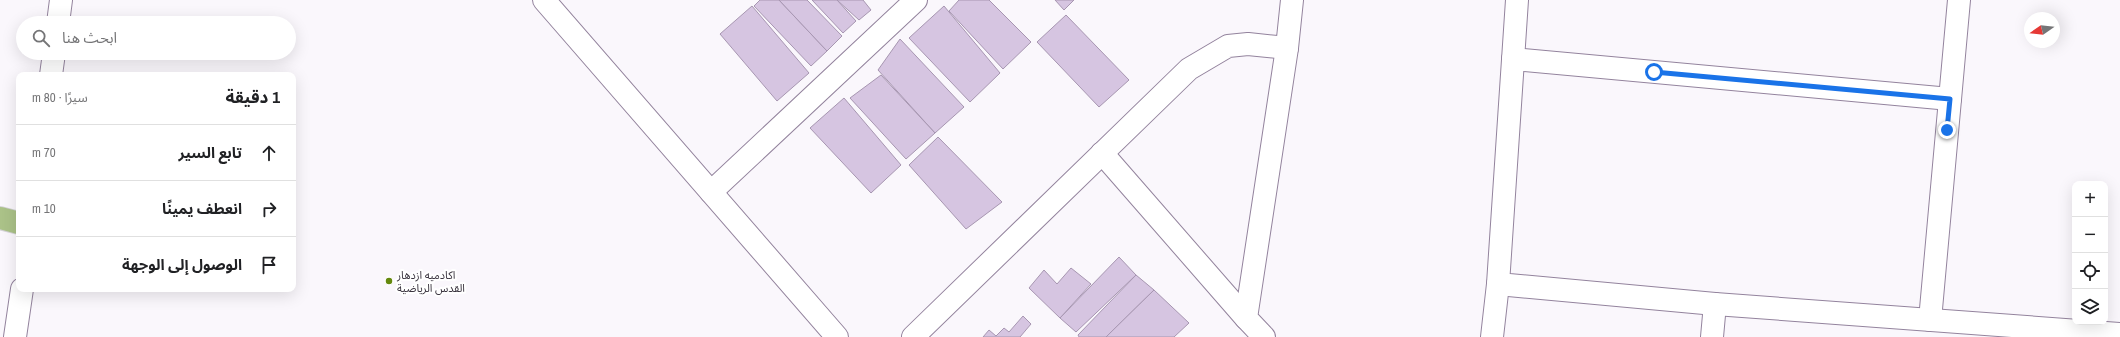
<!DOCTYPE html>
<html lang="ar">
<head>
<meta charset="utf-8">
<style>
  :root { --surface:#fff; --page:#f6f6f6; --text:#202124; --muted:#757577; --line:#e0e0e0 }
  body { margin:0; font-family:"Archivo Narrow","Noto Sans Arabic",sans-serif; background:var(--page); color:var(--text); direction:rtl }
  .controls { position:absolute; right:12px; bottom:12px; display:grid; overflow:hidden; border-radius:8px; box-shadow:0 4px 16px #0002 }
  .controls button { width:36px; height:36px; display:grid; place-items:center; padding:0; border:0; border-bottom:1px solid var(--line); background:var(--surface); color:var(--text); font:20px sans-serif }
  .compass { position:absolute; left:2024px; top:12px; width:36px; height:36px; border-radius:50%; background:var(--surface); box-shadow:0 4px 16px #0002; rotate:256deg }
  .stop { position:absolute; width:12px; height:12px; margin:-9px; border:3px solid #1a73e8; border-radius:50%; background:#fff }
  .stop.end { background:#1a73e8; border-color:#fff; box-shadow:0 1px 4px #0008 }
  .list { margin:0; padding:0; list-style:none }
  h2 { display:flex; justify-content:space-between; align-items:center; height:52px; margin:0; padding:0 16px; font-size:17px }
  h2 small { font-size:13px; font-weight:400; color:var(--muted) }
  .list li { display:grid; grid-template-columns:26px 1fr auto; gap:12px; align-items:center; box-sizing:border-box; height:56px; padding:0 16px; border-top:1px solid var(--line) }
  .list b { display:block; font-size:15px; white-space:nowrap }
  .list em { font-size:13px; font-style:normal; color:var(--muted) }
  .icon { flex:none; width:22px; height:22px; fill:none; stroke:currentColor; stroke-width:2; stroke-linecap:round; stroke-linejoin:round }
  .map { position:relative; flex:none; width:2120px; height:337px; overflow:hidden; direction:ltr }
  .search { position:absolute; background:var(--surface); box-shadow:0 4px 16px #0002; left:16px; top:16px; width:280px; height:44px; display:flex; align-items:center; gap:10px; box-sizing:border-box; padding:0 14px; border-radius:22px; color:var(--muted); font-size:15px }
  .panel { position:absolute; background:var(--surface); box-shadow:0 4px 16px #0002; left:16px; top:72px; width:280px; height:220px; border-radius:8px; direction:rtl }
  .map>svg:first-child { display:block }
</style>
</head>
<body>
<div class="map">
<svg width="2120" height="337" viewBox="0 0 2120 337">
  <rect width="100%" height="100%" fill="#faf7fc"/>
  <g fill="#d6c5e1" stroke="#a796b1">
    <polygon points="760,0 779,0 827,51 811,66 754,6"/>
    <polygon points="779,0 807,0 842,36 827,51"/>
    <polygon points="812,0 837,0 856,21 843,33"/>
    <polygon points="837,0 863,0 871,10 859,20"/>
    <polygon points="959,0 989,0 1031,42 1003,69 949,11"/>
    <polygon points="1055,0 1074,0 1064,10"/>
    <polygon points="752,6 809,73 777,101 720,34"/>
    <polygon points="944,6 1000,73 970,102 909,38"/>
    <polygon points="1066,15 1129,80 1099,107 1037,42"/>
    <polygon points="900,39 964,107 935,133 878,70"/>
    <polygon points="176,53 196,53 194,58"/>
    <polygon points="881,75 935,133 906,159 850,98"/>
    <polygon points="844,98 901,165 871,193 810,128"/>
    <polygon points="938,137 1002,202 966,229 909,165"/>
    <polygon points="1119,257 1136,275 1076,332 1060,318"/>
    <polygon points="1071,268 1091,284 1060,318 1029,288 1044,270 1057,284"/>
    <polygon points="1136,275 1154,290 1106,337 1079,337 1078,335"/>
    <polygon points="1154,290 1189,323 1174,337 1106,337"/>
    <polygon points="1023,316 1031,324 1020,337 983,337 989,330 996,336 1004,328 1009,332"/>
  </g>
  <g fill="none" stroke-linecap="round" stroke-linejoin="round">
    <defs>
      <g id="minor">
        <polyline points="544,0 837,337"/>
        <polyline points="1517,0 1498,284 1715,304 1712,337"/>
        <polyline points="1513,59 1950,99"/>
        <polyline points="1102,153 1246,318"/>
        <polyline points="711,192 916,0"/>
        <polyline points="1715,304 2120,334"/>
        <polyline points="1930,320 1959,0"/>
        <polyline points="913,337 1189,69 1228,46 1248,44 1287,48 1292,0"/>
        <polyline points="1264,337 1246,318 1287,48"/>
        <polyline points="1492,337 1498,284"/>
      </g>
      <g id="secondary">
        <polyline points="58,23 61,0"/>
        <polyline points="51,75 54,53"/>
        <polyline points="15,337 22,289"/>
      </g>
      <polyline id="trunk" points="0,218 19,223"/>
    </defs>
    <use href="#minor" stroke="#93839d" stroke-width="24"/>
    <use href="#secondary" stroke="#93839d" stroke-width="24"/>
    <use href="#trunk" stroke="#d3d2d5" stroke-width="24"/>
    <use href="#minor" stroke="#fff" stroke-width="22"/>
    <use href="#secondary" stroke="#fff" stroke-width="22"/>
    <use href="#trunk" stroke="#abc288" stroke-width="22"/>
  </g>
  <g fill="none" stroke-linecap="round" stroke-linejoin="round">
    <polyline stroke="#1a73e8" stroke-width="5" points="1654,72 1950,99 1947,130"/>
  </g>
  <circle fill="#64880d" stroke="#fff" stroke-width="1.5" cx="389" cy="281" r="4"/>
  <g text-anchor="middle" stroke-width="4" stroke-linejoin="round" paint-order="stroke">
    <g font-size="11" fill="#39333e" stroke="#fff" text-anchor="start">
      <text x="397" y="279">اكادميه ازدهار<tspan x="397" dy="13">القدس الرياضية</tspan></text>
    </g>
  </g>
</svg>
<div class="controls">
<button>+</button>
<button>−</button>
<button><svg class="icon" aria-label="locate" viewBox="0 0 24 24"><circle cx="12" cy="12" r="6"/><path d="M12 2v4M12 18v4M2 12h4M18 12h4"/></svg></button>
<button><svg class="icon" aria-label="layers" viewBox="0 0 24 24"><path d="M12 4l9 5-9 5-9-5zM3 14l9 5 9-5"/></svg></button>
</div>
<svg class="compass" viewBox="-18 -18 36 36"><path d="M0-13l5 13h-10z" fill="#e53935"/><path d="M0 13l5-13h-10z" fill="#757577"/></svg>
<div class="stop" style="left:1654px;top:72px"></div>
<div class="stop end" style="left:1947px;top:130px"></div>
<div class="search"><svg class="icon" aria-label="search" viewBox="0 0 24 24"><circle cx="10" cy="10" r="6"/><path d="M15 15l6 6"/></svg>ابحث هنا</div>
<section class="panel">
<h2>1 دقيقة<small>سيرًا · 80 m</small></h2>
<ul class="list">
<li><svg class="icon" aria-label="ahead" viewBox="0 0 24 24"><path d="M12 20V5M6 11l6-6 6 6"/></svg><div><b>تابع السير</b></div><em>70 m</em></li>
<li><svg class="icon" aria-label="right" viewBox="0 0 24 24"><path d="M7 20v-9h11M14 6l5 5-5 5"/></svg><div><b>انعطف يمينًا</b></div><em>10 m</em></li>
<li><svg class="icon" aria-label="arrive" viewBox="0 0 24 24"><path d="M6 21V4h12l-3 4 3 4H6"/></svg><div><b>الوصول إلى الوجهة</b></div></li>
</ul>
</section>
</div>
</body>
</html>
